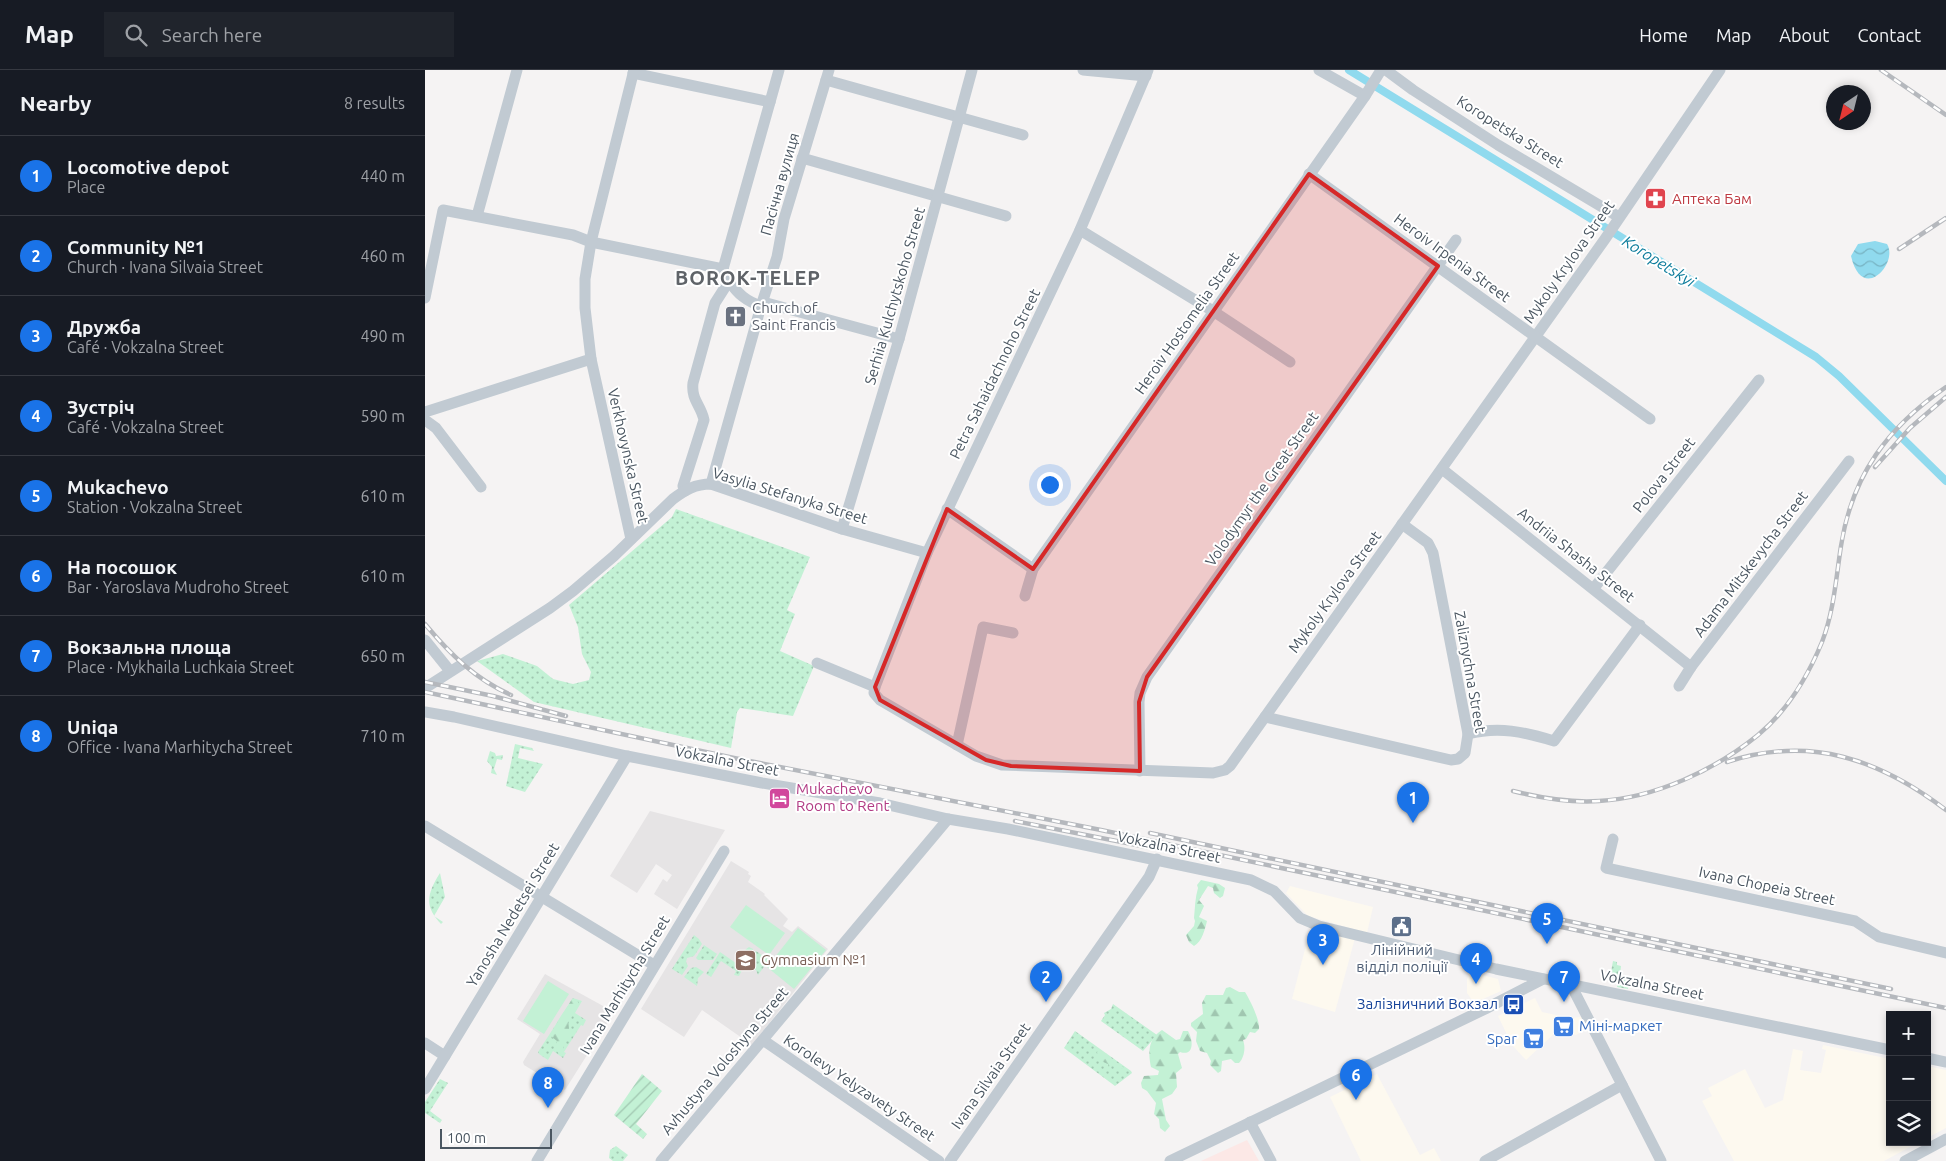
<!DOCTYPE html>
<html lang="en">
<head>
<meta charset="utf-8">
<style>
  :root { --surface:#171b24; --page:#20242c; --text:#f1f3f6; --muted:#9ea1a6; --line:#363941; --accent:#1a73e8 }
  body { margin:0; font-family:Ubuntu,sans-serif; background:var(--page); color:var(--text) }
  .controls { position:absolute; right:15px; bottom:15px; display:grid; overflow:hidden; border-radius:0px; box-shadow:0 2px 8px #0003 }
  .controls button { width:45px; height:45px; display:grid; place-items:center; padding:0; border:0; border-bottom:1px solid var(--line); background:var(--surface); color:var(--text); font:25px sans-serif }
  .compass { position:absolute; left:1401px; top:15px; width:45px; height:45px; border-radius:50%; background:var(--surface); box-shadow:0 2px 8px #0003; rotate:215deg }
  .scale { position:absolute; left:15px; bottom:12px; width:112px; box-sizing:border-box; padding-left:5px; border:2px solid #4a5661; border-top:0; font-size:14px; line-height:18px; white-space:nowrap; color:#4a5661; -webkit-text-stroke:4px #fff; paint-order:stroke }
  .you { position:absolute; left:624px; top:414px; width:18px; height:18px; margin:-12px; border:4px solid #fff; border-radius:50%; background:#1a73e8; box-shadow:0 0 0 8px #1a73e833 }
  .badge { display:grid; place-items:center; width:32px; height:32px; border-radius:50%; background:var(--accent); color:#fff; font-size:16px; font-weight:700 }
  .pin { position:absolute; translate:-50% -41px; filter:drop-shadow(0 1px 2px #0008) }
  .pin::after { content:''; position:absolute; top:26px; width:18px; height:15px; background:inherit; clip-path:polygon(0 0,100% 0,50% 100%) }
  .list { margin:0; padding:0; list-style:none }
  h2 { display:flex; justify-content:space-between; align-items:center; height:65px; margin:0; padding:0 20px; font-size:21px }
  h2 small { font-size:16px; font-weight:400; color:var(--muted) }
  .list li { display:grid; grid-template-columns:32px 1fr auto; gap:15px; align-items:center; box-sizing:border-box; height:80px; padding:0 20px; border-top:1px solid var(--line) }
  .list b { display:block; font-size:19px; white-space:nowrap }
  .list p { margin:0; font-size:16px; white-space:nowrap; color:var(--muted) }
  .list em { font-size:16px; font-style:normal; color:var(--muted) }
  .icon { flex:none; width:28px; height:28px; fill:none; stroke:currentColor; stroke-width:2; stroke-linecap:round; stroke-linejoin:round }
  .map { position:relative; flex:none; width:1521px; height:1091px; overflow:hidden }
  header { display:flex; align-items:center; gap:30px; box-sizing:border-box; height:70px; padding:0 25px; background:var(--surface); border-bottom:1px solid var(--line) }
  header strong { font-size:24px }
  nav { display:flex; gap:28px; margin-inline-start:auto; font-size:18px }
  .search { width:350px; height:45px; background:var(--page); display:flex; align-items:center; gap:12px; box-sizing:border-box; padding:0 18px; border-radius:0px; color:var(--muted); font-size:19px }
  main { display:flex }
  aside { flex:1; background:var(--surface) }
  .map>svg:first-child { display:block }
</style>
</head>
<body>
<header>
<strong>Map</strong>
<div class="search"><svg class="icon" aria-label="search" viewBox="0 0 24 24"><circle cx="10" cy="10" r="6"/><path d="M15 15l6 6"/></svg>Search here</div>
<nav><a>Home</a><a>Map</a><a>About</a><a>Contact</a></nav>
</header>
<main>
<aside>
<h2>Nearby<small>8 results</small></h2>
<ul class="list">
<li><span class="badge">1</span><div><b>Locomotive depot</b><p>Place</p></div><em>440 m</em></li>
<li><span class="badge">2</span><div><b>Community №1</b><p>Church · Ivana Silvaia Street</p></div><em>460 m</em></li>
<li><span class="badge">3</span><div><b>Дружба</b><p>Café · Vokzalna Street</p></div><em>490 m</em></li>
<li><span class="badge">4</span><div><b>Зустріч</b><p>Café · Vokzalna Street</p></div><em>590 m</em></li>
<li><span class="badge">5</span><div><b>Mukachevo</b><p>Station · Vokzalna Street</p></div><em>610 m</em></li>
<li><span class="badge">6</span><div><b>На посошок</b><p>Bar · Yaroslava Mudroho Street</p></div><em>610 m</em></li>
<li><span class="badge">7</span><div><b>Вокзальна площа</b><p>Place · Mykhaila Luchkaia Street</p></div><em>650 m</em></li>
<li><span class="badge">8</span><div><b>Uniqa</b><p>Office · Ivana Marhitycha Street</p></div><em>710 m</em></li>
</ul>
</aside>
<div class="map">
<svg width="1521" height="1091" viewBox="0 0 1521 1091">
  <defs>
    <pattern id="grass-dots" width="8" height="8" patternUnits="userSpaceOnUse" patternTransform="scale(1.25)"><rect width="8" height="8" fill="#c3f1d5"/><path d="M2 2h.1M6 6h.1" fill="none" stroke="#a0c6b0" stroke-width="1.8" stroke-linecap="round"/></pattern>
    <pattern id="forest-firs" width="22" height="20" patternUnits="userSpaceOnUse" patternTransform="scale(1.25)"><rect width="22" height="20" fill="#c3f1d5"/><path d="M5 1l3.5 6h-7zM16 11l3.5 6h-7z" fill="#a0c6b0"/></pattern>
    <pattern id="garden-furrows" width="10" height="10" patternUnits="userSpaceOnUse" patternTransform="scale(1.25)"><rect width="10" height="10" fill="#c3f1d5"/><path d="M-1 1l2-2M0 10L10 0M9 11l2-2" fill="none" stroke="#a0c6b0"/></pattern>
    <pattern id="water-waves" width="16" height="10" patternUnits="userSpaceOnUse" patternTransform="scale(1.25)"><rect width="16" height="10" fill="#90daee"/><path d="M0 5q4-4 8 0t8 0" fill="none" stroke="#78b4c4"/></pattern>
  </defs>
  <rect width="100%" height="100%" fill="#f5f3f3"/>
  <g fill="#fdf9ef">
    <polygon points="865,816 948,837 942,863 883,846 861,823"/>
    <polygon points="886,856 930,868 910,942 867,929"/>
    <polygon points="1045,902 1073,909 1076,921 1049,933 1042,923 1042,909"/>
    <polygon points="1110,928 1117,942 1145,948 1156,947 1162,959 1151,965 1131,962 1101,990 1087,975 1073,946"/>
    <polygon points="1398,975 1465,989 1465,1072 1494,1072 1459,1091 1309,1091 1277,1031 1287,1026 1283,1018 1320,999 1340,1038 1358,1030 1368,979 1378,981 1375,1000 1396,1003 1401,980 1397,979"/>
    <polygon points="1502,996 1521,1000 1521,1058 1502,1068"/>
    <polygon points="952,1004 995,1085 1009,1078 1016,1091 936,1091 905,1027"/>
  </g>
  <g fill="#e6e4e5">
    <polygon points="225,741 300,760 252,839 229,824 238,809 242,812 247,805 231,794 212,823 185,806"/>
    <polygon points="306,791 324,802 323,804 326,806 323,812 340,824 339,825 363,849 358,856 367,862 373,856 403,879 327,975 277,940 259,967 216,939"/>
    <polygon points="120,904 189,942 140,1020 99,995 98,992 115,964 92,949"/>
  </g>
  <polygon fill="#fce8e6" points="822,1070 834,1091 776,1091"/>
  <g fill="url(#grass-dots)">
    <polygon points="251,439 385,487 362,540 370,544 355,581 389,596 368,646 315,638 312,642 306,678 109,632 52,591 78,584 112,596 128,609 148,614 164,610 166,602 157,584 153,557 144,535 247,447"/>
    <polygon points="90,674 107,678 109,681 95,678 93,688 118,694 100,722 81,716"/>
    <polygon points="65,681 70,683 71,686 78,685 77,690 72,689 69,699 72,705 66,703 67,697 62,691"/>
    <path d="M15,803L20,827L9,846L18,852L16,854C0,837 1,825 15,803Z"/>
    <polygon points="269,865 274,869 277,874 269,886 262,888 261,892 263,896 257,905 247,899"/>
    <polygon points="279,875 292,884 288,890 273,890 271,888"/>
    <polygon points="331,881 344,890 333,905 331,900 324,900 320,897"/>
    <polygon points="295,882 318,898 314,906 309,905 311,901 296,891 286,907 281,904"/>
    <polygon points="1188,891 1192,892 1192,895 1196,896 1195,905 1205,907 1203,919 1192,917 1194,909 1185,907"/>
    <polygon points="271,897 279,902 273,908 272,916 259,907 266,898"/>
    <polygon points="148,928 157,931 150,943 161,950 158,956 156,955 139,982 141,983 138,988 128,981 123,990 114,984 113,982"/>
    <polygon points="688,934 732,965 718,981 676,951 680,945 679,943 686,939"/>
    <polygon points="650,961 706,1001 707,1003 690,1016 639,978"/>
    <polygon points="15,1009 23,1013 5,1041 17,1050 15,1053 0,1043 0,1032"/>
    <polygon points="191,1076 203,1085 198,1091 188,1091 184,1088 185,1080"/>
  </g>
  <g fill="url(#forest-firs)">
    <path d="M776,810L794,814L800,818L798,826L795,828L789,823L788,818L783,816L774,830L779,836L774,847L782,851C780,859 777,872 769,876L764,872L761,865L769,856L770,851L769,848C770,838 770,828 773,818L772,815Z"/>
    <path d="M324,877L328,879L327,888L321,896L316,897C313,891 318,880 324,877Z"/>
    <path d="M805,917L814,922H820C825,930 835,950 834,959L830,963L825,962L821,969L818,970C821,978 819,988 814,993H810L806,989L797,991L796,1001L793,1003L785,995L786,991L782,983L775,981L771,971L772,962L766,956V953L778,944L777,933L781,925H798L801,918Z"/>
    <path d="M147,929L152,930L154,934L146,948L143,950L145,967L138,973L139,982L135,985L130,979L132,971L127,967C129,953 140,941 147,929Z"/>
    <path d="M737,960L751,970L755,969L758,961H763C768,969 770,987 755,982L753,984L757,998L751,1003L752,1017L747,1024L737,1029L741,1050L745,1056L740,1062L735,1058L734,1049L729,1044L731,1033L722,1021L717,1018L716,1013L719,1006L733,1005L734,1001L726,997C723,982 723,969 737,960Z"/>
    <polygon points="673,979 701,999 700,1000 688,995 683,997 683,994 676,991 672,983"/>
  </g>
  <polygon fill="url(#garden-furrows)" points="217,1004 237,1021 211,1054 222,1064 218,1069 189,1045"/>
  <g fill="#c3f1d5">
    <polygon points="321,835 360,863 344,885 305,857"/>
    <polygon points="373,858 401,880 369,919 342,897"/>
    <polygon points="123,911 144,924 119,964 98,951"/>
  </g>
  <path fill="url(#water-waves)" d="M1450,171L1462,174C1474,193 1437,234 1426,186L1433,174Z"/>
  <g fill="none" stroke-linecap="round" stroke-linejoin="round">
    <polyline stroke="#90daee" stroke-width="8" points="924,0 1391,287 1414,306 1521,411"/>
    <g stroke="#c1cad2" stroke-width="11">
      <polyline points="658,0 721,6"/>
      <polyline points="723,0 655,160 502,483 450,617 449,623 455,630 551,686 577,695 788,703 800,700 805,696 1180,169 1295,0"/>
      <polyline points="894,0 940,26"/>
      <polyline points="961,0 988,20 1073,75 1194,147"/>
      <polyline points="208,3 345,32"/>
      <polyline points="401,10 598,65"/>
      <polyline points="377,88 581,146"/>
      <polyline points="884,104 1225,349"/>
      <polyline points="52,146 92,0"/>
      <polyline points="655,160 788,241 865,292"/>
      <path d="M304,211C313,224 321,231 336,236"/>
      <polyline points="0,228 18,140 148,165 166,172 298,199"/>
      <polyline points="338,232 474,269"/>
      <polyline points="166,289 160,238 160,209 166,172 209,0"/>
      <polyline points="0,342 166,289 206,469"/>
      <polyline points="0,350 11,358 56,417"/>
      <polyline points="1017,399 1266,597"/>
      <polyline points="286,414 336,236 352,187 359,149 404,0"/>
      <path d="M260,421L258,416L279,350C276,335 266,330 268,313L290,233L304,211L298,199L354,0"/>
      <polyline points="522,439 608,499"/>
      <polyline points="417,459 474,269 547,0"/>
      <polyline points="1169,518 1334,310"/>
      <polyline points="600,526 608,499 940,26 956,0"/>
      <polyline points="0,570 25,601"/>
      <polyline points="392,593 450,617"/>
      <polyline points="1254,616 1266,597 1424,391"/>
      <path d="M0,618L125,538L148,521L189,486L248,429C260,420 270,414 286,414L417,459L502,483"/>
      <polyline points="0,642 29,647 202,686 337,713 455,733 523,749 583,759 826,810 849,821 875,848 894,856 1071,899 1465,980"/>
      <polyline points="840,647 1026,690 1033,689 1040,683 1043,664 1008,483 1003,473 977,454"/>
      <path d="M1043,664C1074,656 1099,662 1129,671L1215,555"/>
      <polyline points="532,675 558,557 588,563"/>
      <polyline points="715,701 714,632 715,623 722,607 1031,170"/>
      <polyline points="0,756 229,895"/>
      <polyline points="1188,769 1181,798 1430,851 1454,867 1521,883"/>
      <polyline points="1146,915 1236,1091"/>
      <polyline points="338,970 514,1091"/>
      <polyline points="0,973 20,986"/>
      <polyline points="1502,988 1521,992"/>
      <polyline points="0,1019 202,686"/>
      <polyline points="825,1052 846,1091"/>
      <polyline points="112,1091 299,781"/>
      <polyline points="236,1091 523,749"/>
      <polyline points="525,1091 724,807 732,789"/>
      <polyline points="745,1091 1060,939 1118,909"/>
      <polyline points="1060,1091 1197,1015"/>
      <polyline points="1480,1091 1521,1069"/>
    </g>
    <defs>
      <g id="rail">
        <polyline points="1456,0 1521,45"/>
        <polyline points="1474,179 1521,148"/>
        <polyline points="1450,397 1485,358 1521,327"/>
        <path d="M0,554C25,584 50,609 86,625"/>
        <polyline points="0,612 68,626 141,646"/>
        <polyline points="0,622 309,688 676,760 1521,938"/>
        <path d="M1302,692C1385,665 1454,689 1521,740"/>
        <path d="M1088,721C1116,728 1145,733 1174,731C1230,728 1290,700 1333,665C1362,641 1383,606 1397,572C1409,541 1411,508 1416,476C1427,405 1463,357 1521,317"/>
        <polyline points="590,751 722,777"/>
        <polyline points="725,763 1466,919"/>
      </g>
    </defs>
    <use href="#rail" stroke="#b5b8bd" stroke-width="4.5"/>
    <use href="#rail" stroke="#fff" stroke-width="2.5" stroke-dasharray="8" stroke-linecap="butt"/>
  </g>
  <path fill="#d62828" fill-opacity="0.2" stroke="#d62828" stroke-width="4" stroke-linejoin="round" d="M884,104L1013,196L722,607L714,632L715,701L586,696L561,690L455,630L450,617L522,439L608,499Z"/>
  <defs>
    <symbol id="pharmacy-square" viewBox="-11 -11 22 22"><rect x="-9" y="-9" width="18" height="18" rx="4" fill="#e0444e" stroke="#fff"/><path d="M-2-6h4v4h4v4h-4v4h-4v-4h-4v-4h4Z" fill="#fff"/></symbol>
    <symbol id="church-square" viewBox="-11 -11 22 22"><rect x="-9" y="-9" width="18" height="18" rx="4" fill="#6b7280" stroke="#fff"/><path d="M-1.2-6h2.4v3.5h3.3v2.4h-3.3V6h-2.4V-.1h-3.3v-2.4h3.3Z" fill="#fff"/></symbol>
    <symbol id="hotel-square" viewBox="-11 -11 22 22"><rect x="-9" y="-9" width="18" height="18" rx="4" fill="#d1479c" stroke="#fff"/><path d="M-6-4.5h1.5V1H6V5H4.5V3h-9V5H-6ZM-4 0a1.8 1.8 0 1 1 3.6 0ZM.5 0V-2.5h3Q6-2.5 6 0Z" fill="#fff"/></symbol>
    <symbol id="civic-square" viewBox="-11 -11 22 22"><rect x="-9" y="-9" width="18" height="18" rx="4" fill="#5c6f8a" stroke="#fff"/><path d="M-.6-6.5H3V-4.5H.6V-3L4-1V1h2V6H-6V1h2V-1L-.6-3ZM-1.2 2.5V6h2.4V2.5Z" fill="#fff"/></symbol>
    <symbol id="school-square" viewBox="-11 -11 22 22"><rect x="-9" y="-9" width="18" height="18" rx="4" fill="#8d6e63" stroke="#fff"/><path d="M0-5L7-2L0 1L-7-2ZM-4 1L0 2.5L4 1V4Q0 6-4 4Z" fill="#fff"/></symbol>
    <symbol id="bus-square" viewBox="-11 -11 22 22"><rect x="-9" y="-9" width="18" height="18" rx="4" fill="#1a4fb4" stroke="#fff"/><path d="M-5-6H5V4H4V6H2V4H-2V6H-4V4H-5ZM-3.5-4V0h7V-4ZM-3.5 1.2v1.5H-2V1.2ZM2 1.2v1.5H3.5V1.2Z" fill="#fff"/></symbol>
    <symbol id="supermarket-square" viewBox="-11 -11 22 22"><rect x="-9" y="-9" width="18" height="18" rx="4" fill="#3f7fe0" stroke="#fff"/><path d="M-6-5.5h2.5l.6 2H6L4.5 2H-2.5L-4.4-4H-6ZM-1.5 3.2a1.3 1.3 0 1 0 .1 0ZM3 3.2a1.3 1.3 0 1 0 .1 0Z" fill="#fff"/></symbol>
  </defs>
  <g fill-rule="evenodd">
    <use href="#pharmacy-square" x="1218" y="116" width="25" height="25"/>
    <use href="#church-square" x="298" y="234" width="25" height="25"/>
    <use href="#hotel-square" x="342" y="716" width="25" height="25"/>
    <use href="#civic-square" x="964" y="844" width="25" height="25"/>
    <use href="#school-square" x="308" y="878" width="25" height="25"/>
    <use href="#bus-square" x="1076" y="922" width="25" height="25"/>
    <use href="#supermarket-square" x="1126" y="944" width="25" height="25"/>
    <use href="#supermarket-square" x="1096" y="956" width="25" height="25"/>
  </g>
  <g text-anchor="middle" stroke-width="4" stroke-linejoin="round" paint-order="stroke">
    <g font-size="15" fill="#4a5661" stroke="#fff">
      <text transform="translate(1085 62) rotate(32)" y="5">Koropetska Street</text>
      <text transform="translate(355 114) rotate(-74)" y="5">Пасічна вулиця</text>
      <text transform="translate(1027 188) rotate(36)" y="5">Heroiv Irpenia Street</text>
      <text transform="translate(1144 192) rotate(-55)" y="5">Mykoly Krylova Street</text>
      <text transform="translate(470 226) rotate(-74)" y="5">Serhiia Kulchytskoho Street</text>
      <text transform="translate(762 253) rotate(-55)" y="5">Heroiv Hostomelia Street</text>
      <text transform="translate(570 304) rotate(-64)" y="5">Petra Sahaidachnoho Street</text>
      <text transform="translate(203 386) rotate(77)" y="5">Verkhovynska Street</text>
      <text transform="translate(1239 405) rotate(-52)" y="5">Polova Street</text>
      <text transform="translate(837 419) rotate(-55)" y="5">Volodymyr the Great Street</text>
      <text transform="translate(365 426) rotate(17)" y="5">Vasylia Stefanyka Street</text>
      <text transform="translate(1151 485) rotate(38)" y="5">Andriia Shasha Street</text>
      <text transform="translate(1326 494) rotate(-53)" y="5">Adama Mitskevycha Street</text>
      <text transform="translate(910 522) rotate(-54)" y="5">Mykoly Krylova Street</text>
      <text transform="translate(1045 602) rotate(80)" y="5">Zaliznychna Street</text>
      <text transform="translate(302 691) rotate(11)" y="5">Vokzalna Street</text>
      <text transform="translate(744 777) rotate(12)" y="5">Vokzalna Street</text>
      <text transform="translate(1342 816) rotate(12)" y="5">Ivana Chopeia Street</text>
      <text transform="translate(88 845) rotate(-59)" y="5">Yanosha Nedetsei Street</text>
      <text transform="translate(200 915) rotate(-59)" y="5">Ivana Marhitycha Street</text>
      <text transform="translate(1227 915) rotate(11)" y="5">Vokzalna Street</text>
      <text transform="translate(300 991) rotate(-50)" y="5">Avhustyna Voloshyna Street</text>
      <text transform="translate(566 1006) rotate(-55)" y="5">Ivana Silvaia Street</text>
      <text transform="translate(434 1018) rotate(34)" y="5">Korolevy Yelyzavety Street</text>
    </g>
    <g font-size="15" fill="#be3a42" stroke="#fff" text-anchor="start">
      <text x="1247" y="134">Аптека Бам</text>
    </g>
    <g font-size="15" fill="#5b616d" stroke="#fff" text-anchor="start">
      <text x="327" y="243">Church of<tspan x="327" dy="17">Saint Francis</tspan></text>
    </g>
    <g font-size="15" fill="#b23c85" stroke="#fff" text-anchor="start">
      <text x="371" y="724">Mukachevo<tspan x="371" dy="17">Room to Rent</tspan></text>
    </g>
    <g font-size="15" fill="#4e5e75" stroke="#fff">
      <text x="977" y="885">Лінійний<tspan x="977" dy="17">відділ поліції</tspan></text>
    </g>
    <g font-size="15" fill="#785e54" stroke="#fff" text-anchor="start">
      <text x="336" y="895">Gymnasium №1</text>
    </g>
    <g font-size="15" fill="#164399" stroke="#fff" text-anchor="end">
      <text x="1073" y="939">Залізничний Вокзал</text>
    </g>
    <g font-size="15" fill="#366cbe" stroke="#fff" text-anchor="start">
      <text x="1154" y="961">Міні-маркет</text>
      <text x="1092" y="974" text-anchor="end">Spar</text>
    </g>
    <g font-size="16" font-style="italic" fill="#0c7c9b" stroke="#fff">
      <text transform="translate(1234 191) rotate(32)" y="6">Koropetskyi</text>
    </g>
    <g font-size="20" font-weight="bold" letter-spacing="1" fill="#5f6368" stroke="#fff">
      <text x="323" y="215">BOROK-TELEP</text>
    </g>
  </g>
</svg>
<div class="controls">
<button>+</button>
<button>−</button>
<button><svg class="icon" aria-label="layers" viewBox="0 0 24 24"><path d="M12 4l9 5-9 5-9-5zM3 14l9 5 9-5"/></svg></button>
</div>
<svg class="compass" viewBox="-18 -18 36 36"><path d="M0-13l5 13h-10z" fill="#e53935"/><path d="M0 13l5-13h-10z" fill="#9ea1a6"/></svg>
<div class="scale">100 m</div>
<div class="you"></div>
<div class="pin badge" style="left:988px;top:753px">1</div>
<div class="pin badge" style="left:621px;top:932px">2</div>
<div class="pin badge" style="left:898px;top:895px">3</div>
<div class="pin badge" style="left:1051px;top:914px">4</div>
<div class="pin badge" style="left:1122px;top:874px">5</div>
<div class="pin badge" style="left:931px;top:1030px">6</div>
<div class="pin badge" style="left:1139px;top:932px">7</div>
<div class="pin badge" style="left:123px;top:1038px">8</div>
</div>
</main>
</body>
</html>
